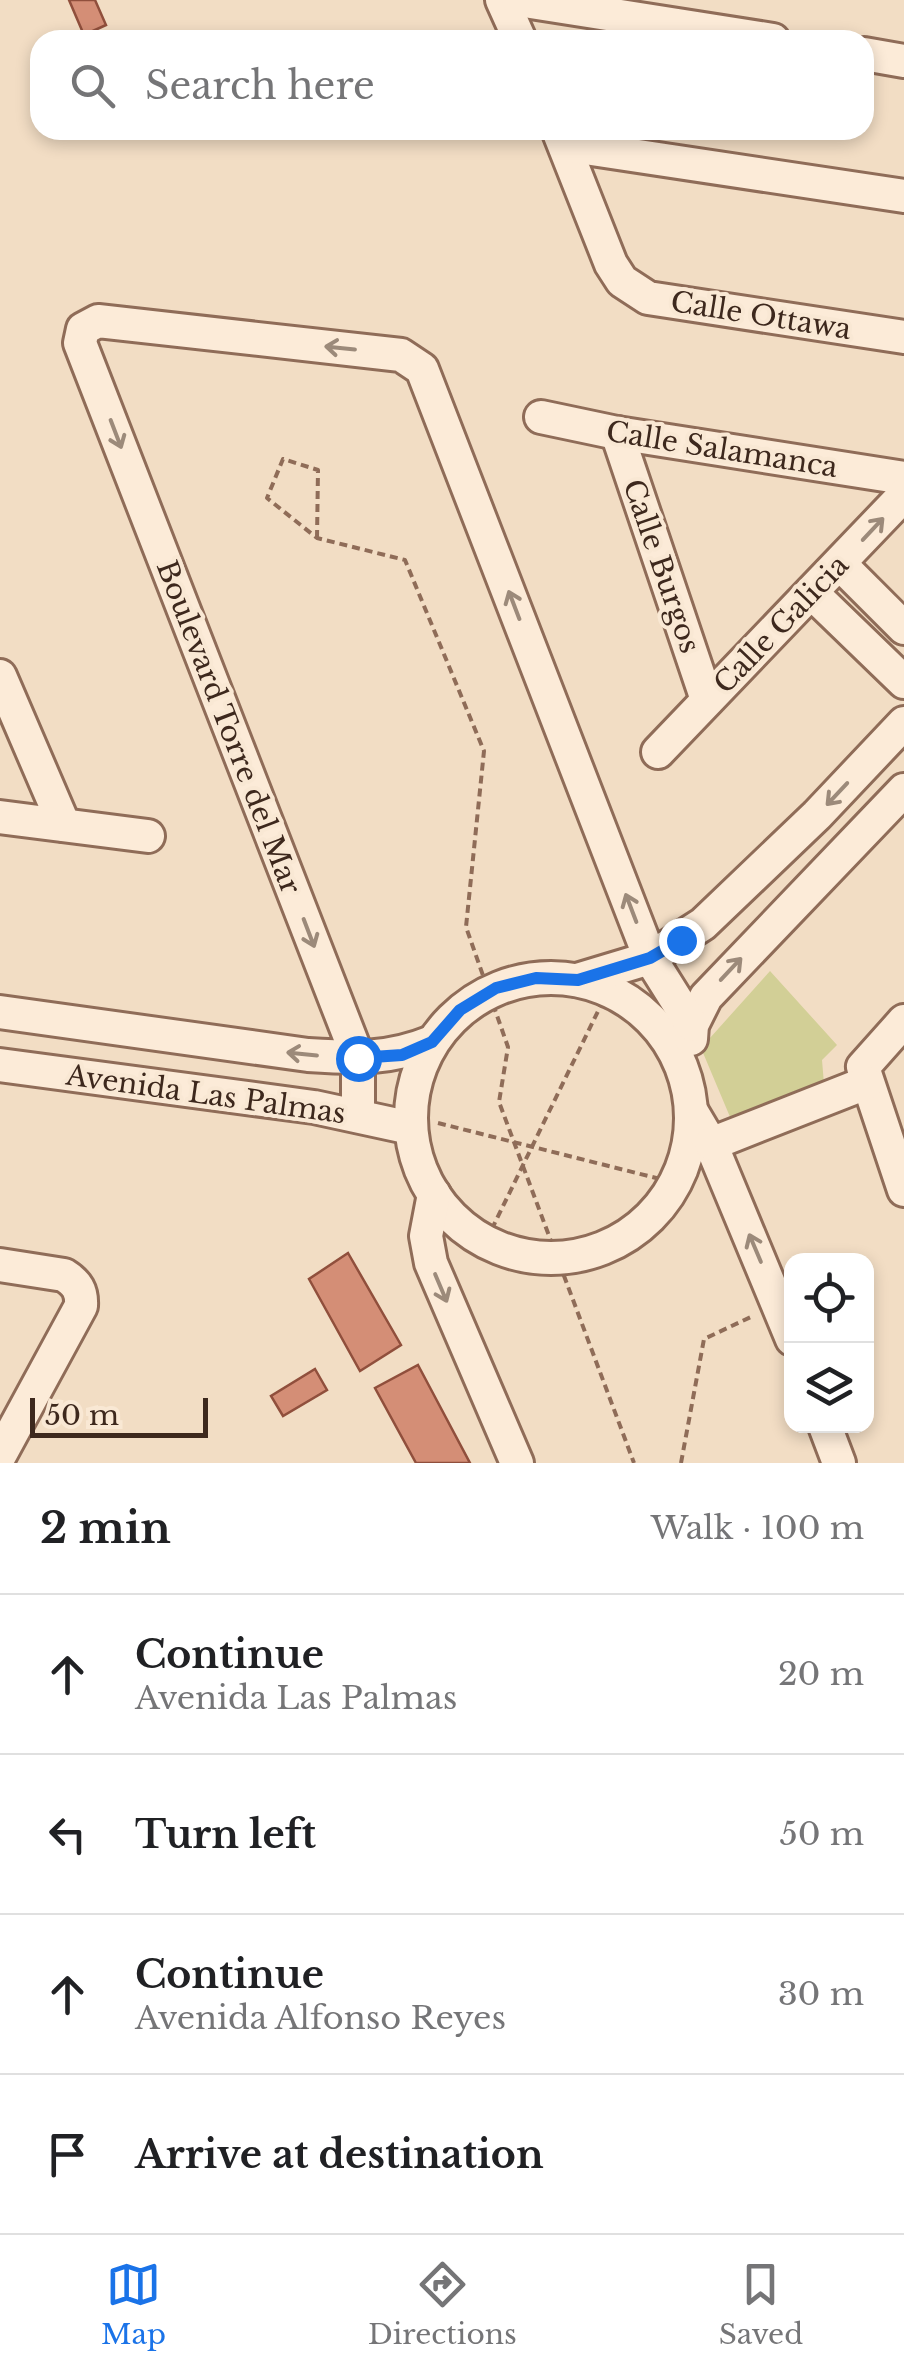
<!DOCTYPE html>
<html lang="en">
<head>
<meta charset="utf-8">
<style>
  :root { --surface:#fff; --page:#f2f2f2; --text:#202124; --muted:#757577; --line:#e0e0e0; --accent:#1a73e8 }
  body { margin:0; font-family:"Libre Baskerville",serif; background:var(--page); color:var(--text) }
  .controls { position:absolute; right:30px; bottom:30px; display:grid; overflow:hidden; border-radius:20px; box-shadow:0 5px 15px #0003 }
  .controls button { width:90px; height:90px; display:grid; place-items:center; padding:0; border:0; border-bottom:2px solid var(--line); background:var(--surface); color:var(--text); font:50px sans-serif }
  .scale { position:absolute; left:30px; bottom:25px; width:178px; box-sizing:border-box; padding-left:10px; border:5px solid #3d281d; border-top:0; font-size:28px; line-height:35px; white-space:nowrap; color:#3d281d; -webkit-text-stroke:8px #f9e8d4; paint-order:stroke }
  .stop { position:absolute; width:30px; height:30px; margin:-22px; border:8px solid #1a73e8; border-radius:50%; background:#fff }
  .stop.end { background:#1a73e8; border-color:#fff; box-shadow:0 2px 10px #0008 }
  .list { margin:0; padding:0; list-style:none }
  h2 { display:flex; justify-content:space-between; align-items:center; height:130px; margin:0; padding:0 40px; font-size:42px }
  h2 small { font-size:32px; font-weight:400; color:var(--muted) }
  .list li { display:grid; grid-template-columns:65px 1fr auto; gap:30px; align-items:center; box-sizing:border-box; height:160px; padding:0 40px; border-top:2px solid var(--line) }
  .list b { display:block; font-size:38px; white-space:nowrap }
  .list p { margin:0; font-size:32px; white-space:nowrap; color:var(--muted) }
  .list em { font-size:32px; font-style:normal; color:var(--muted) }
  .icon { flex:none; width:55px; height:55px; fill:none; stroke:currentColor; stroke-width:2; stroke-linecap:round; stroke-linejoin:round }
  .map { position:relative; flex:none; width:904px; height:1463px; overflow:hidden }
  .search { position:absolute; background:var(--surface); box-shadow:0 5px 15px #0003; left:30px; right:30px; top:30px; height:110px; display:flex; align-items:center; gap:25px; box-sizing:border-box; padding:0 35px; border-radius:30px; color:var(--muted); font-size:38px }
  .sheet { height:770px; background:var(--surface) }
  nav { display:flex; justify-content:space-around; align-items:center; box-sizing:border-box; height:140px; border-top:2px solid var(--line); background:var(--surface); font-size:28px; color:var(--muted) }
  nav a { display:grid; justify-items:center; gap:5px }
  nav .on { color:var(--accent) }
  .map>svg:first-child { display:block }
</style>
</head>
<body>
<div class="map">
<svg width="904" height="1463" viewBox="0 0 904 1463">
  <rect width="100%" height="100%" fill="#f2ddc4"/>
  <polygon fill="#d2cf96" points="770,971 837,1045 822,1060 824,1084 733,1124 701,1048"/>
  <g fill="#d48e76" stroke="#904f3c" stroke-width="2.5">
    <polygon points="69,0 95,0 106,25 84,35"/>
    <polygon points="348,1253 401,1345 360,1371 309,1279"/>
    <polygon points="418,1365 470,1463 416,1463 375,1388"/>
    <polygon points="315,1369 327,1390 283,1416 271,1396"/>
  </g>
  <g fill="none" stroke-linecap="round" stroke-linejoin="round">
    <defs>
      <g id="minor">
        <polyline points="502,0 520,40"/>
        <polyline points="518,0 773,40"/>
        <polyline points="864,54 904,61"/>
        <polyline points="558,130 611,264 622,281 648,298 904,337"/>
        <polyline points="565,145 904,196"/>
        <polyline points="541,417 617,433 904,478"/>
        <polyline points="617,433 707,700"/>
        <polyline points="840,564 904,628"/>
        <polyline points="812,593 904,682"/>
        <polyline points="0,676 64,825"/>
        <polyline points="658,752 904,495"/>
        <polyline points="0,817 148,836"/>
        <circle cx="551" cy="1118" r="140"/>
        <polyline points="577,980 650,958 703,924 817,815 904,723"/>
        <path d="M0,1012L308,1055C354,1058 388,1060 432,1042"/>
        <polyline points="904,1021 863,1067 904,1190"/>
        <polyline points="691,1039 692,1025 706,997 904,790"/>
        <polyline points="0,1065 314,1107 411,1128"/>
        <polyline points="692,1112 711,1144 792,1339"/>
        <polyline points="358,1116 358,1058 80,343 83,329 98,321 401,355 422,369 650,958 692,1025"/>
        <polyline points="711,1144 866,1083"/>
        <polyline points="434,1194 426,1236 431,1263 517,1463"/>
        <path d="M0,1265L64,1275C77,1283 82,1291 81,1306L0,1455"/>
        <polyline points="825,1426 839,1463"/>
      </g>
    </defs>
    <use href="#minor" stroke="#8f6c58" stroke-width="38"/>
    <g stroke="#8f6c58" stroke-width="4" stroke-dasharray="8 5" stroke-linecap="butt">
      <polyline points="317,538 318,470 283,459 267,498 317,538 405,560 484,751 466,927 508,1047 499,1102 634,1463"/>
      <polyline points="438,1123 676,1183"/>
      <polyline points="486,1241 602,1003"/>
      <polyline points="681,1463 704,1339 753,1316"/>
    </g>
    <use href="#minor" stroke="#fcebd8" stroke-width="32"/>
  </g>
  <defs><path id="oneway-shaft" d="M-6 0H5M1.5-3L5.5 0L1.5 3" fill="none" stroke-width="1.6" stroke-linecap="round" stroke-linejoin="round" transform="scale(2.5)"/></defs>
  <g stroke="#9c8a7a">
    <use href="#oneway-shaft" transform="translate(340 348) rotate(-174)"/>
    <use href="#oneway-shaft" transform="translate(116 434) rotate(69)"/>
    <use href="#oneway-shaft" transform="translate(873 529) rotate(-47)"/>
    <use href="#oneway-shaft" transform="translate(514 605) rotate(-111)"/>
    <use href="#oneway-shaft" transform="translate(837 794) rotate(133)"/>
    <use href="#oneway-shaft" transform="translate(631 908) rotate(-111)"/>
    <use href="#oneway-shaft" transform="translate(309 933) rotate(69)"/>
    <use href="#oneway-shaft" transform="translate(731 969) rotate(-47)"/>
    <use href="#oneway-shaft" transform="translate(302 1054) rotate(-174)"/>
    <use href="#oneway-shaft" transform="translate(755 1248) rotate(-113)"/>
    <use href="#oneway-shaft" transform="translate(441 1288) rotate(67)"/>
  </g>
  <g fill="none" stroke-linecap="round" stroke-linejoin="round">
    <polyline stroke="#1a73e8" stroke-width="12" points="358,1058 402,1055 432,1042 460,1010 496,988 536,978 578,980 650,958 681,940"/>
  </g>
  <g text-anchor="middle" stroke-width="8" stroke-linejoin="round" paint-order="stroke">
    <g font-size="28" fill="#3d281d" stroke="#f9e8d4">
      <text transform="translate(761 315) rotate(9)" y="10">Calle Ottawa</text>
      <text transform="translate(722 449) rotate(9)" y="10">Calle Salamanca</text>
      <text transform="translate(662 566) rotate(71)" y="10">Calle Burgos</text>
      <text transform="translate(781 624) rotate(-46)" y="10">Calle Galicia</text>
      <text transform="translate(229 727) rotate(69)" y="10">Boulevard Torre del Mar</text>
      <text transform="translate(206 1094) rotate(8)" y="10">Avenida Las Palmas</text>
    </g>
  </g>
</svg>
<div class="controls">
<button><svg class="icon" aria-label="locate" viewBox="0 0 24 24"><circle cx="12" cy="12" r="6"/><path d="M12 2v4M12 18v4M2 12h4M18 12h4"/></svg></button>
<button><svg class="icon" aria-label="layers" viewBox="0 0 24 24"><path d="M12 4l9 5-9 5-9-5zM3 14l9 5 9-5"/></svg></button>
</div>
<div class="scale">50 m</div>
<div class="stop" style="left:358px;top:1058px"></div>
<div class="stop end" style="left:681px;top:940px"></div>
<div class="search"><svg class="icon" aria-label="search" viewBox="0 0 24 24"><circle cx="10" cy="10" r="6"/><path d="M15 15l6 6"/></svg>Search here</div>
</div>
<section class="sheet">
<h2>2 min<small>Walk · 100 m</small></h2>
<ul class="list">
<li><svg class="icon" aria-label="ahead" viewBox="0 0 24 24"><path d="M12 20V5M6 11l6-6 6 6"/></svg><div><b>Continue</b><p>Avenida Las Palmas</p></div><em>20 m</em></li>
<li><svg class="icon" aria-label="left" viewBox="0 0 24 24"><path d="M17 20v-9H6M10 6l-5 5 5 5"/></svg><div><b>Turn left</b></div><em>50 m</em></li>
<li><svg class="icon" aria-label="ahead" viewBox="0 0 24 24"><path d="M12 20V5M6 11l6-6 6 6"/></svg><div><b>Continue</b><p>Avenida Alfonso Reyes</p></div><em>30 m</em></li>
<li><svg class="icon" aria-label="arrive" viewBox="0 0 24 24"><path d="M6 21V4h12l-3 4 3 4H6"/></svg><div><b>Arrive at destination</b></div></li>
</ul>
</section>
<nav>
<a class="on"><svg class="icon" aria-label="map" viewBox="0 0 24 24"><path d="M3 6l6-2 6 2 6-2v14l-6 2-6-2-6 2zM9 4v14M15 6v14"/></svg>Map</a>
<a><svg class="icon" aria-label="directions" viewBox="0 0 24 24"><path d="M12 3l9 9-9 9-9-9zM9 14v-3h6M13 9l2 2-2 2"/></svg>Directions</a>
<a><svg class="icon" aria-label="saved" viewBox="0 0 24 24"><path d="M7 4h10v16l-5-4-5 4z"/></svg>Saved</a>
</nav>
</body>
</html>
